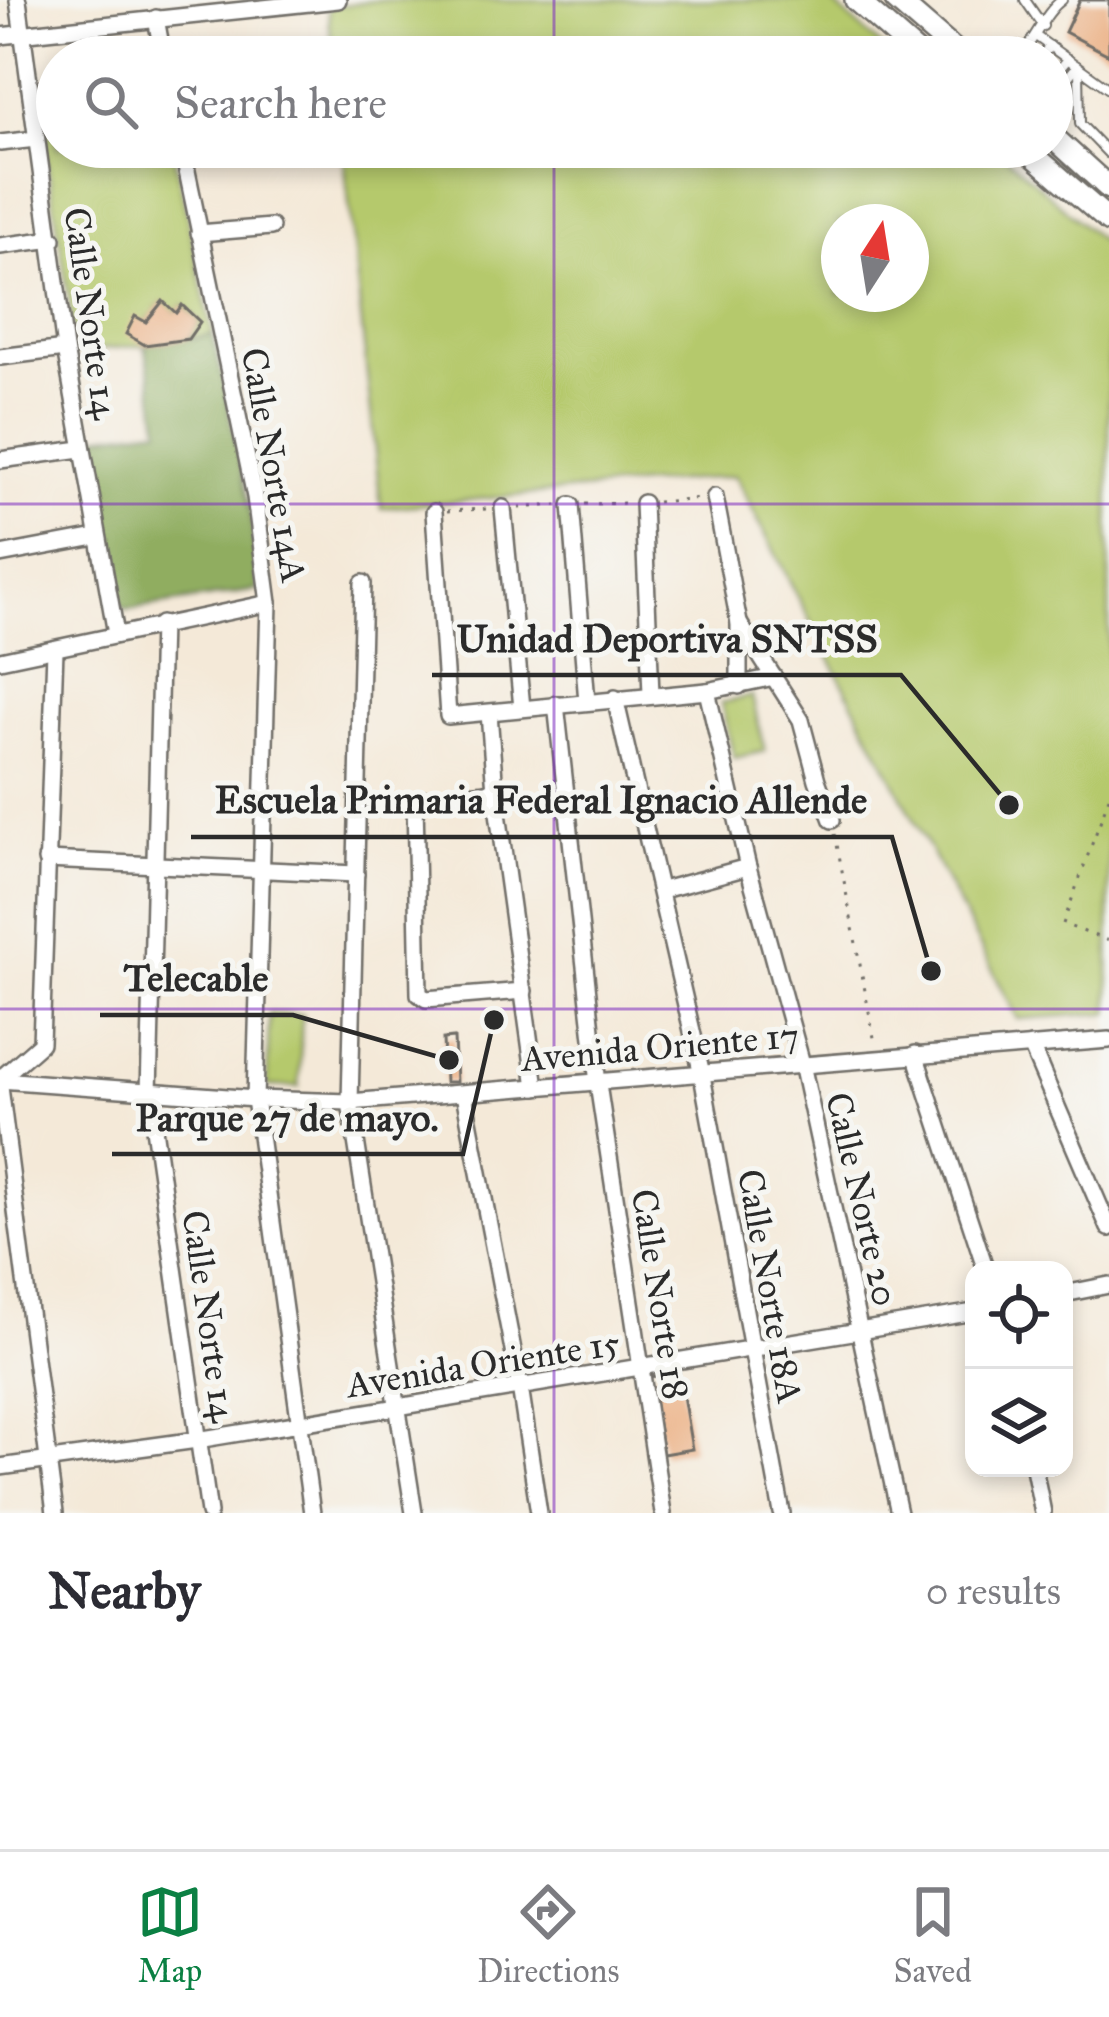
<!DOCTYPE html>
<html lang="en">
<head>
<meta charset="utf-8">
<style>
  :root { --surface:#fff; --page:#f7f7f7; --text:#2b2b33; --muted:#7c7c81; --line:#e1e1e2; --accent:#0b8043 }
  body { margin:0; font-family:"IM FELL Great Primer",serif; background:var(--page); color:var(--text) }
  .controls { position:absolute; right:36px; bottom:36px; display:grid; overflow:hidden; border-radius:24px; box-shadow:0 6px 18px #0003 }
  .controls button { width:108px; height:108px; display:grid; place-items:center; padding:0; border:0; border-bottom:3px solid var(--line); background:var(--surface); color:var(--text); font:60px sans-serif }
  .compass { position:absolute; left:821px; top:204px; width:108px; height:108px; border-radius:50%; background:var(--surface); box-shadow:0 6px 18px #0003; rotate:12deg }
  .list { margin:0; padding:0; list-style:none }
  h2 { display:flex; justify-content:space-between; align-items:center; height:156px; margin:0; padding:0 48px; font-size:51px }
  h2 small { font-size:39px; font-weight:400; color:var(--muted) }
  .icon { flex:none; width:66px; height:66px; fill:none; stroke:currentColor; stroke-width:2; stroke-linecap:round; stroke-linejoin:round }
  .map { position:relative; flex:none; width:1109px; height:1513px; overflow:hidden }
  .search { position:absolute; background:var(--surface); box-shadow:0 6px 18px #0003; left:36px; right:36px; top:36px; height:132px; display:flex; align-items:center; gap:30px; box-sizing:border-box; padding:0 42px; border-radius:66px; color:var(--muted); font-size:45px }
  .sheet { height:336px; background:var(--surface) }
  nav { display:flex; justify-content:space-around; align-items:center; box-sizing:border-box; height:168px; border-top:3px solid var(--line); background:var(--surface); font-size:33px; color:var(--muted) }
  nav a { display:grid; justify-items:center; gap:6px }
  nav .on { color:var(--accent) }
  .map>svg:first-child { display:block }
</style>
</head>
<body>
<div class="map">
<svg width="1109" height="1513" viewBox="0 0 1109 1513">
  <rect width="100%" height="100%" fill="#f6f6f2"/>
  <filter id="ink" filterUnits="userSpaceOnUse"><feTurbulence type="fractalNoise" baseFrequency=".00833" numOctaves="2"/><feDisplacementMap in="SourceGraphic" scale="24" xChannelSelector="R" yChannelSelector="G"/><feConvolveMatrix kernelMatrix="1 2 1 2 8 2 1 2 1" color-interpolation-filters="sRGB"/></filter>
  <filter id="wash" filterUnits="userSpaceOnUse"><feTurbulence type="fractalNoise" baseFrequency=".004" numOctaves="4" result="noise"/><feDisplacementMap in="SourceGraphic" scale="48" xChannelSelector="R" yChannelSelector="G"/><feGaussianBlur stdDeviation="2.7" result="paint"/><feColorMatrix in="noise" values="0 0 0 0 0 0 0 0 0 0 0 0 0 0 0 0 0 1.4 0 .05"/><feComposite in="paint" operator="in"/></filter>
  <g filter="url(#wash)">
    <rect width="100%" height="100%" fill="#f4e9d8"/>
    <g fill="#b5c96c" stroke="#707a4c" stroke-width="3" fill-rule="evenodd">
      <polygon points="379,0 829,0 893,57 333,57 328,7"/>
      <polygon points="57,133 57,147 172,147 213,335 188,339 200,322 183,305 176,313 163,302 146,322 145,345 77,352 43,136"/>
      <path d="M343,147H995L1109,248V1013L1018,1019L735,476L381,508ZM839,222H911V294H839Z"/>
      <polygon points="752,696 765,751 734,758 721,703"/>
      <polygon points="269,1014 302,1015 299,1087 267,1086"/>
    </g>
    <polygon fill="#90ad60" stroke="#5e6c46" stroke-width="3" points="213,335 251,516 258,590 127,610 116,602 89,437 160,428 145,345"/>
    <g id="blocks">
      <g fill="#ebae81">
        <polygon points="1080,0 1109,0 1109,55 1065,32"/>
        <polygon points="163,301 176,313 182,305 200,322 188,339 145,345 126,334 135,316 146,322"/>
        <polygon points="454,1038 456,1082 445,1082 443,1039"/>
        <polygon points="679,1372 692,1449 663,1454 650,1377"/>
      </g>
    </g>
  </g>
  <g filter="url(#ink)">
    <use href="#blocks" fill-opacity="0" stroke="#716e68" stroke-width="3"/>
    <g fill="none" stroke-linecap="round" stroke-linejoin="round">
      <defs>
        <g id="lane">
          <polyline points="1025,0 1043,26"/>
          <polyline points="1037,37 1109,89"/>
          <path d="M1019,57C1036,39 1044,13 1062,0"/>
          <polyline points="1040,57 1050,46"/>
          <polyline points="1079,68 1080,124 1109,154"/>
          <polyline points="1052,78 1068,59"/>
          <polyline points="1052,97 1077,66"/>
        </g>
        <g id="street">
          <polyline points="18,0 65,349 116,634"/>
          <polyline points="156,18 163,57"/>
          <polyline points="0,36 338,0"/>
          <polyline points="0,143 36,139"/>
          <polyline points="182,147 255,497 269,603 255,1099 312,1513"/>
          <polyline points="199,233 271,227"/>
          <polyline points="0,246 53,239"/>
          <polyline points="0,357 65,349"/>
          <polyline points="0,460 81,449"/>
          <polyline points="715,497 739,623 739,686"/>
          <polyline points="643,503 651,694"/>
          <polyline points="571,505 587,702"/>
          <polyline points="503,508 522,708"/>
          <polyline points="434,512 448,716 707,691 774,677"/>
          <polyline points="0,555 96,537"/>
          <polyline points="363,583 350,1102 414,1513"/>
          <polyline points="739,623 801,720 817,780 832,820"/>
          <polyline points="161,624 149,1093 209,1513"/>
          <polyline points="0,660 269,603"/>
          <polyline points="707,691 748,867 802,1064 899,1513"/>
          <polyline points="615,698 701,1070 782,1513"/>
          <polyline points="556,704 598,1084 663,1513"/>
          <polyline points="489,713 495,791 536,1087"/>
          <polyline points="495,791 415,800 419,994 426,999 524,991"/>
          <polyline points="46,860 356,874"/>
          <polyline points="662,890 748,867"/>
          <polyline points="1031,1046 1109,1228"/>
          <polyline points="915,1054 986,1270"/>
          <polyline points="0,1079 41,1043 55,650"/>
          <polyline points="0,1080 255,1099 350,1102 1109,1040"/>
          <polyline points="0,1087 55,1513"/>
          <polyline points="464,1094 520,1387 539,1513"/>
          <polyline points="1064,1294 1109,1285"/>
          <polyline points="0,1467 197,1440 974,1312"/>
          <polyline points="1034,1468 1043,1513"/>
        </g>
        <g id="secondary">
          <polyline points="856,0 921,57"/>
          <polyline points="896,0 962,57"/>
          <polyline points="1052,136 1109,188"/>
          <polyline points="1024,147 1109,221"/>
        </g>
      </defs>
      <use href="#lane" stroke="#716e68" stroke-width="12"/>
      <use href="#street" stroke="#716e68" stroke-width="20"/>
      <use href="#secondary" stroke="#716e68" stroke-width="26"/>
      <g stroke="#716e68" stroke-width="3" stroke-dasharray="3 9" stroke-linecap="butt">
        <polyline points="657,502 701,498"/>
        <polyline points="585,504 629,503"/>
        <polyline points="519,508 557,505"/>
        <polyline points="447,511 486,509"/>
        <polyline points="1109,797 1063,924 1109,941"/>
        <polyline points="835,834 875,1043"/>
      </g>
      <use href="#lane" stroke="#fff" stroke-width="8"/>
      <use href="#street" stroke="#fff" stroke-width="15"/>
      <use href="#secondary" stroke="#fff" stroke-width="21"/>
    </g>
  </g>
  <path fill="none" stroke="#7b2cbf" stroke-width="3" stroke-opacity="0.55" d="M554,0V57M554,147V1513M0,504H1109M0,1009H1109"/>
  <g text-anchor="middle" stroke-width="10" stroke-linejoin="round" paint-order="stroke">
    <g font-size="36" fill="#2b2b2b" stroke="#f6f6f2">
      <text transform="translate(92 313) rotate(82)" y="13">Calle Norte 14</text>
      <text transform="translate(275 465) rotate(80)" y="13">Calle Norte 14A</text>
      <text transform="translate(660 1046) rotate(-5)" y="13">Avenida Oriente 17</text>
      <text transform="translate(863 1199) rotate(77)" y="13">Calle Norte 20</text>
      <text transform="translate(771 1286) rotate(80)" y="13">Calle Norte 18A</text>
      <text transform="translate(661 1294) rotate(81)" y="13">Calle Norte 18</text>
      <text transform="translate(210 1316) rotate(82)" y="13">Calle Norte 14</text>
      <text transform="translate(483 1363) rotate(-9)" y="13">Avenida Oriente 15</text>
    </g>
  </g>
  <path fill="none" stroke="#2b2b2b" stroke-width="4.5" d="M1009 805L901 675H432M931 971L892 837H191M449 1060L293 1015H100M494 1020L463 1154H112"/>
  <g fill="#2b2b2b" stroke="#f6f6f2" stroke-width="4.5">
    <circle cx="1009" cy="805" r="12"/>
    <circle cx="931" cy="971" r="12"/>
    <circle cx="449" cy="1060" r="12"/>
    <circle cx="494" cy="1020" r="12"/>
  </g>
  <g font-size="39" text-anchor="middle" font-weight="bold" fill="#2b2b2b" stroke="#f6f6f2" stroke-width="10" stroke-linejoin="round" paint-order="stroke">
    <text x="667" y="652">Unidad Deportiva SNTSS</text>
    <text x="541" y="813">Escuela Primaria Federal Ignacio Allende</text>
    <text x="196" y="991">Telecable</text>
    <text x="287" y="1131">Parque 27 de mayo.</text>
  </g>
</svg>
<div class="controls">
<button><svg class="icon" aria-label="locate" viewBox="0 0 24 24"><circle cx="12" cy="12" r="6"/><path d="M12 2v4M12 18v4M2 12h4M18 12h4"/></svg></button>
<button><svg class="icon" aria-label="layers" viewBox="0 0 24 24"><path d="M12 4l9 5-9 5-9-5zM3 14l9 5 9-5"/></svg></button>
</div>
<svg class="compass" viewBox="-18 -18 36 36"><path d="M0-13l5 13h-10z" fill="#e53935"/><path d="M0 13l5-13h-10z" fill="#7c7c81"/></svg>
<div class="search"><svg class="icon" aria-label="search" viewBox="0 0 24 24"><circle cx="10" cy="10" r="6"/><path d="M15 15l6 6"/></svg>Search here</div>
</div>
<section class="sheet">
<h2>Nearby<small>0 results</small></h2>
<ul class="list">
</ul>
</section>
<nav>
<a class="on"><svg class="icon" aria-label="map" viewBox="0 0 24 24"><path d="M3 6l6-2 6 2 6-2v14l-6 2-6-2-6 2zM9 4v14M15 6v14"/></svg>Map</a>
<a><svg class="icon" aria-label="directions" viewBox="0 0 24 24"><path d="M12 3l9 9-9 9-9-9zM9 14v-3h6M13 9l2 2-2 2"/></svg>Directions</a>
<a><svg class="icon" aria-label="saved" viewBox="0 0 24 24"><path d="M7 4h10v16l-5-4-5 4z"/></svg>Saved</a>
</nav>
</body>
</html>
